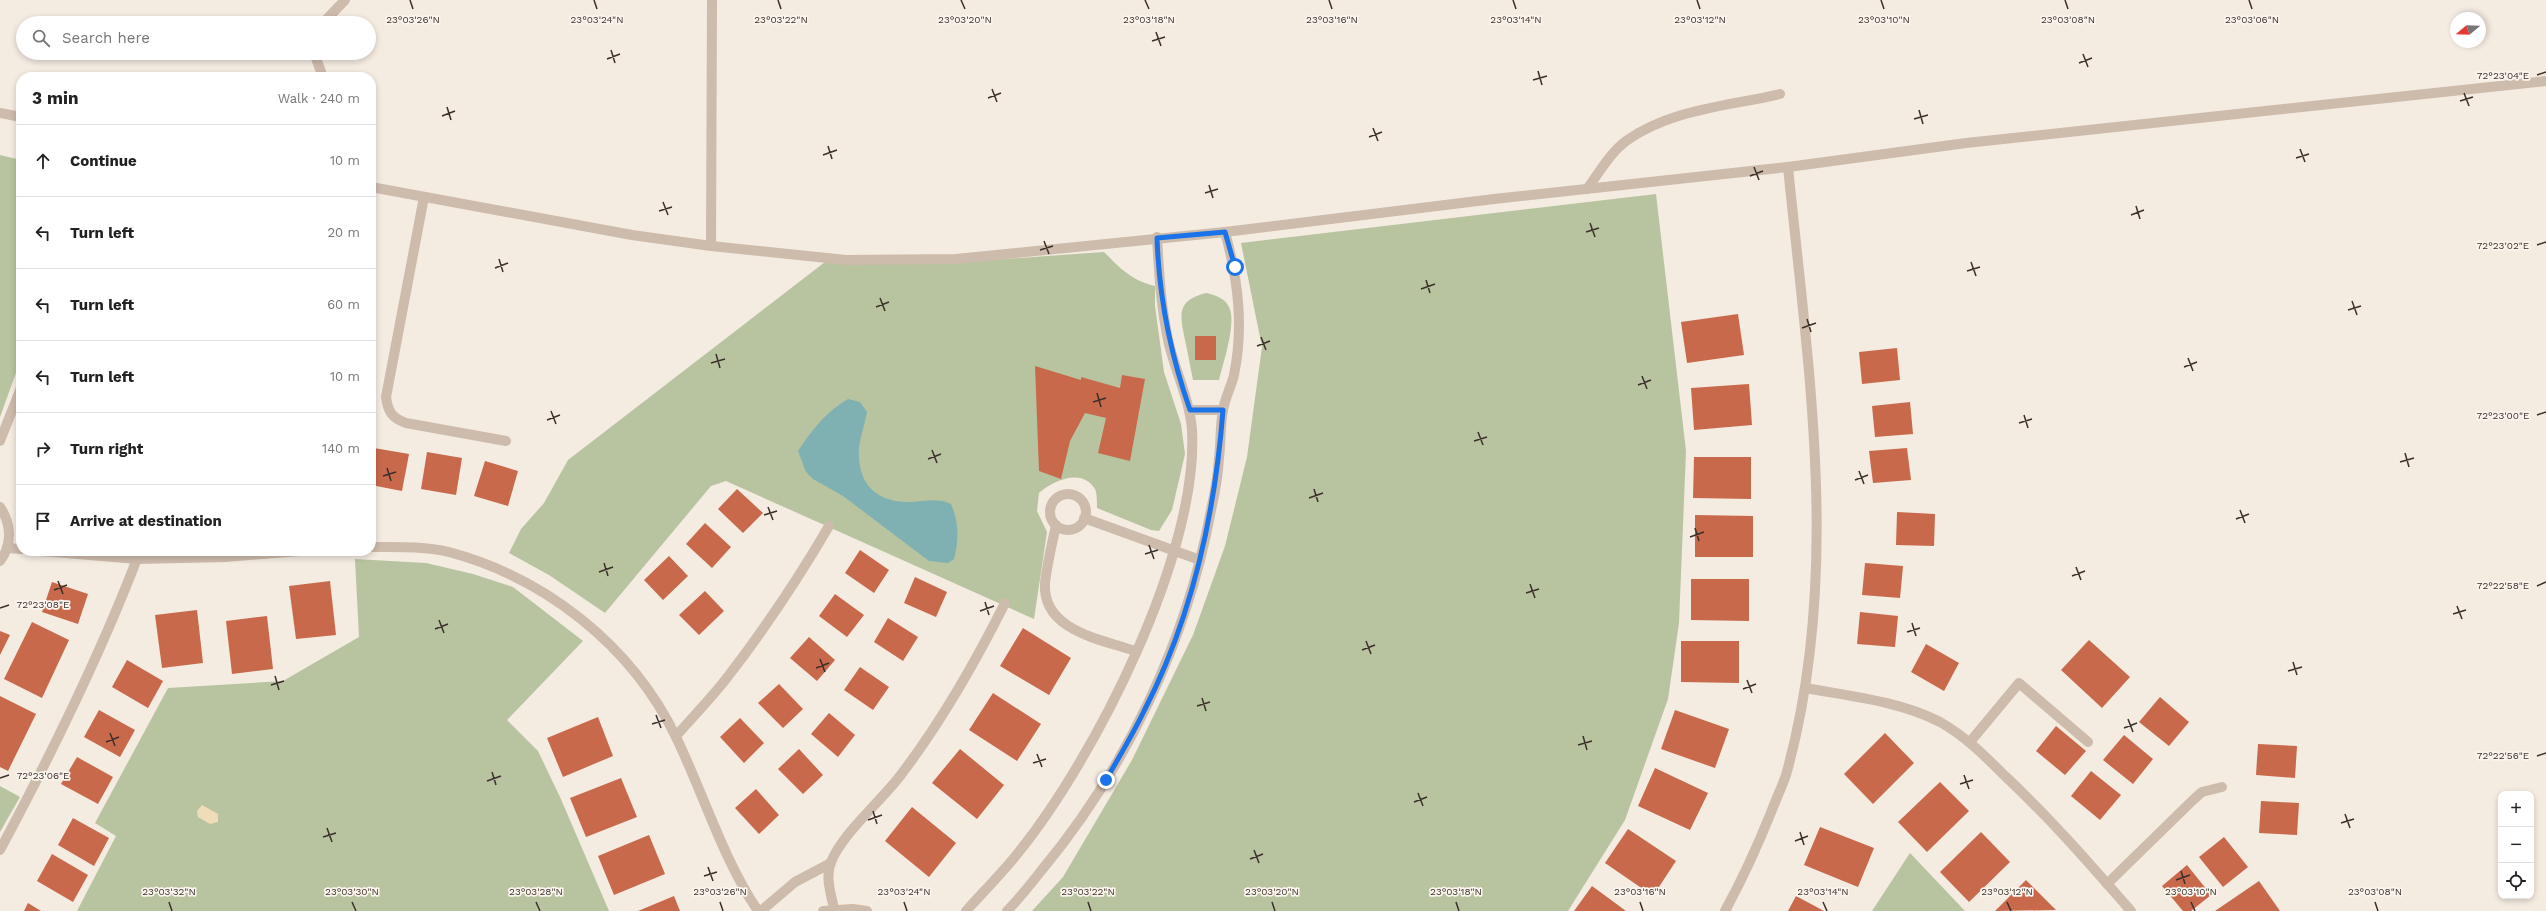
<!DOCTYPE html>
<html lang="en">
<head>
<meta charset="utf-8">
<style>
  :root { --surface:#fff; --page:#f2f2f2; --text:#222; --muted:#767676; --line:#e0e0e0 }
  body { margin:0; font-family:"Work Sans",sans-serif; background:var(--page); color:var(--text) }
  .controls { position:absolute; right:12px; bottom:12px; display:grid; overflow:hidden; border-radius:8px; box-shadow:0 2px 6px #0003 }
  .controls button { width:36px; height:36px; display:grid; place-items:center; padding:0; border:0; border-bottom:1px solid var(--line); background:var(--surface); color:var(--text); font:20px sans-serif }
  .compass { position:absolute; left:2450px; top:12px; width:36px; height:36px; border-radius:50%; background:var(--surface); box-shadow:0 2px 6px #0003; rotate:251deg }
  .stop { position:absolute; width:12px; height:12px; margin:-9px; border:3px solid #1a73e8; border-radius:50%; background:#fff }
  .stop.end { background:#1a73e8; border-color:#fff; box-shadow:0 1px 4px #0008 }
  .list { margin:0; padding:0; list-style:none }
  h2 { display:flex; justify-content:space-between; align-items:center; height:52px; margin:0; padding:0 16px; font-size:17px }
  h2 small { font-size:13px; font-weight:400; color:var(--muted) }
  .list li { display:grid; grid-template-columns:26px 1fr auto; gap:12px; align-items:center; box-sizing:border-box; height:72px; padding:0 16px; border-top:1px solid var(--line) }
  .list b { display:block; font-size:15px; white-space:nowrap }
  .list em { font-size:13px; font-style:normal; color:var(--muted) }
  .icon { flex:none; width:22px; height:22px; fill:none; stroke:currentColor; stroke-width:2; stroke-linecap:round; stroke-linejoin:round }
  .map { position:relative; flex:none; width:2546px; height:911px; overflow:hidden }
  .search { position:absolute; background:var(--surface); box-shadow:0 2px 6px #0003; left:16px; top:16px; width:360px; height:44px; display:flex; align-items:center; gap:10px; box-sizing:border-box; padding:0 14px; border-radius:22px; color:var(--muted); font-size:15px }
  .panel { position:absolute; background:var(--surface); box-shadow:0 2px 6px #0003; left:16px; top:72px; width:360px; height:484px; border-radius:16px }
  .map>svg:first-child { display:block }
</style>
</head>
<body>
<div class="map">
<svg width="2546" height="911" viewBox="0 0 2546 911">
  <rect width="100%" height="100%" fill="#f4ebe1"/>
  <g fill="#b8c4a0">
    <polygon points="0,155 21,160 21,359 0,417"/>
    <polygon points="1656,194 1686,451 1679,623 1668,699 1625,820 1568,911 1032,911 1063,877 1132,760 1193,635 1225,546 1247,457 1262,347 1241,243"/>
    <path d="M1104,252C1120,268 1132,281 1155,286V306L1164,372L1181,424L1185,454L1172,510L1159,531L1151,530L1097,508C1097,502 1097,493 1095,489C1082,467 1052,481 1039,493L1037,511L1047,532L1034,619L726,481L711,486L605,613L549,575L509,553L521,529L544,503L568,460L825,262L946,263Z"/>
    <path d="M1206,293C1215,295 1225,298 1229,307C1237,322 1223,363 1219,380H1193C1190,366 1188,353 1185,340C1180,314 1176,301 1206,293Z"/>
    <polygon points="355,559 426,563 473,574 513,587 583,641 507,720 538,751 560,797 609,911 77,911 116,836 95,823 168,688 283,681 359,637"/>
    <polygon points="0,786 20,797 0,832"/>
    <polygon points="1910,853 1965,911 1872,911"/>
  </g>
  <polygon fill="#efdcb8" points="202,805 218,814 218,822 210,824 198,817 197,811"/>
  <path fill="#7fb0b2" d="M848,399L860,402L867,412C865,424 860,437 859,448C857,482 874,502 909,502C923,502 937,497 951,504C959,522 959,540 954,559L948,563L929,561L843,496L813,479L806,472L798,451C813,429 825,413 848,399Z"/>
  <g fill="#c8694b">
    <polygon points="1738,314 1744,355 1687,363 1681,322"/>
    <rect x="1195" y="336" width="21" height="24"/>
    <polygon points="1897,348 1900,380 1862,384 1859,352"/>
    <polygon points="1035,366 1081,380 1081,377 1120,388 1122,375 1145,379 1130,461 1098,453 1106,418 1085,413 1070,441 1061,479 1039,471"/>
    <polygon points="1749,384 1752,425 1694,430 1691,388"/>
    <polygon points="1910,402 1913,434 1875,437 1872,406"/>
    <polygon points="374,448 409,454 402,491 371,485"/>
    <polygon points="1907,448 1911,480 1873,483 1869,451"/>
    <polygon points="427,452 462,458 456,495 421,489"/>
    <polygon points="1694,457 1751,457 1751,499 1693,498"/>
    <polygon points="485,461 518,471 508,506 474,496"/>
    <polygon points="737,489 763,513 743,533 718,509"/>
    <polygon points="1897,512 1935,514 1934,546 1896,545"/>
    <polygon points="1695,515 1753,516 1753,557 1695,557"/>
    <polygon points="705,523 731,547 712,568 686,544"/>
    <polygon points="860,550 889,570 874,593 845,573"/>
    <polygon points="669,556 688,576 663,600 644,580"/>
    <polygon points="1865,563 1903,566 1900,598 1862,595"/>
    <polygon points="915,577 947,592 936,617 904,603"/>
    <polygon points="1691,579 1749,579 1749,621 1691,620"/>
    <polygon points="330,581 336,635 296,639 289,586"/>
    <polygon points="52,582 88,594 78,624 42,612"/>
    <polygon points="705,591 724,611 699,635 679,615"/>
    <polygon points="835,594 864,615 847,637 819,616"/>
    <polygon points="197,610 203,663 162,668 155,615"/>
    <polygon points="1860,612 1898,616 1895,647 1857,644"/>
    <polygon points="267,616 273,669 232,674 226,621"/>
    <polygon points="888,618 918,637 903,661 874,642"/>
    <polygon points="32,622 69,640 42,698 4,679"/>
    <polygon points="1023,628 1071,658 1049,695 1000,666"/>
    <polygon points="0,631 10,635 0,655"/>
    <polygon points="809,637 835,660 817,681 790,658"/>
    <polygon points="2089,640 2130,677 2102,708 2061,670"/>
    <polygon points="1681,641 1739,641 1739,683 1681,682"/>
    <polygon points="1926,644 1959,663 1944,691 1911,672"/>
    <polygon points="127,660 163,681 148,708 112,687"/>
    <polygon points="860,667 889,687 873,710 844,690"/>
    <polygon points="779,684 803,709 783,728 758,703"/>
    <polygon points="993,693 1041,724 1017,761 969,730"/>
    <polygon points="0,696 36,714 8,771 0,767"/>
    <polygon points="2160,697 2189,722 2169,746 2139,722"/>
    <polygon points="99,710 135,730 120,757 84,737"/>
    <polygon points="1675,710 1729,729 1715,768 1661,749"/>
    <polygon points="829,713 855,735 838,757 811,734"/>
    <polygon points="598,717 613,756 563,777 547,738"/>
    <polygon points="740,718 764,743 744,763 720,737"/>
    <polygon points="2056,726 2086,751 2065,775 2036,751"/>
    <polygon points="1885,733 1914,763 1873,804 1844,774"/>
    <polygon points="2124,735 2153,759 2133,784 2103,760"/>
    <polygon points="2258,744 2297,746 2295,778 2256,775"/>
    <polygon points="799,749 823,775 803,794 778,769"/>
    <polygon points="960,749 1004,785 977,819 932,783"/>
    <polygon points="77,757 113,777 98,804 61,784"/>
    <polygon points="1655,768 1708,793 1690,830 1638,806"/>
    <polygon points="2091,771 2121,795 2100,820 2071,796"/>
    <polygon points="621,778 637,817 586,837 570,798"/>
    <polygon points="1940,782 1969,811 1927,852 1898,822"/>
    <polygon points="756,789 779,815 759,834 735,808"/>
    <polygon points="2261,801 2299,803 2297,835 2259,833"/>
    <polygon points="912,807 956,843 929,877 885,841"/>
    <polygon points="73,818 109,838 94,866 58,845"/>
    <polygon points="1820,827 1874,848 1858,887 1804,865"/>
    <polygon points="1628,829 1676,861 1653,896 1605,863"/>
    <polygon points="1981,832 2010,862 1969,902 1940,872"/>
    <polygon points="649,835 665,874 614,895 598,856"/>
    <polygon points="2224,837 2248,867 2223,887 2199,857"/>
    <polygon points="52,854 88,875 73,902 37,881"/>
    <polygon points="2187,865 2211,895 2191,911 2183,911 2162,886"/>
    <polygon points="2026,880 2056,910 1995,911"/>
    <polygon points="2259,881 2280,911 2215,911"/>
    <polygon points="1592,886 1626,911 1574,911"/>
    <polygon points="674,896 680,911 638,911"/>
    <polygon points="1796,896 1824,911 1788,911"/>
    <polygon points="28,903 41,911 24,911"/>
  </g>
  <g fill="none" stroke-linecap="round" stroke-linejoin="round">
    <path stroke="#cdbbac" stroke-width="10" d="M424,197L386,397C388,412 392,418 406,423L506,441"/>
    <g stroke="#cdbbac" stroke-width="10">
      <polyline points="323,23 345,0"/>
      <polyline points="314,53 323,77"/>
      <path d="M1587,189C1599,173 1610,153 1626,141C1670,109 1729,106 1780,94"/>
      <polyline points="711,246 712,0"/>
      <polyline points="1190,410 1223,410"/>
      <polyline points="0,441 21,388"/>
      <circle cx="1068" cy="512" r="18"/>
      <path d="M0,507C11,523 13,544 0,561"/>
      <polyline points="1084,518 1200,560"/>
      <path d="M1056,525C1052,544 1047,564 1045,583C1042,631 1101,639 1135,651"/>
      <path d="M371,547C397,547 424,546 449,552C546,578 632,646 676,737C704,795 722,857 758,911"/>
      <polyline points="7,548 21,549"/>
      <polyline points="41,551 137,559 225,557 300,551"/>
      <path d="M1805,688C1849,696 1900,701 1940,722C1965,736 1985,756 2005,776C2050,818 2090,864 2131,911"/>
      <path d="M676,736C693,717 711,698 726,679C764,630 798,579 829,526"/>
      <polyline points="1970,742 2019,683 2088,742"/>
      <path d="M0,850C52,753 101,654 140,551"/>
      <polyline points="2107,884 2193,800 2202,792 2222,787"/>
      <path d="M834,909C831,894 825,877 831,862C844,831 883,800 903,772C943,719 975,663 1005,603"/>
      <polyline points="761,911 795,882 831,863"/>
      <polyline points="823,911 853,909 867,911"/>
      <path d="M966,911C983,892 1002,873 1018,853C1095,758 1199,553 1192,430C1190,401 1176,373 1169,344C1161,309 1159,273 1157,237"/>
      <path d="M1007,911C1019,899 1030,885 1041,871C1126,769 1187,641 1211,510C1215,493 1218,475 1219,458C1221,443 1220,426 1223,410C1225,398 1231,387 1234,375C1244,326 1238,280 1225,232"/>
      <path d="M1725,911C1743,878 1758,845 1772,810C1776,799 1782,787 1786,775C1842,576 1808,368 1788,167"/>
    </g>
    <g stroke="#cdbbac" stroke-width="10">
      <polyline points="0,113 21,117"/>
      <polyline points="371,187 632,235 711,246 846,260 956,259 1225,232 1494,199 1788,167 1966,143 2546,81"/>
    </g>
  </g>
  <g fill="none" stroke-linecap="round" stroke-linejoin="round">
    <path stroke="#1a73e8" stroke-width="5" d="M1106,780C1119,757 1133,734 1144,711C1192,618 1215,514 1223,410H1190C1170,353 1159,298 1157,238L1225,232L1235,267"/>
  </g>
  <path fill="none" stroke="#3b302b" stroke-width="1.5" d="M410,0L413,9M594,0L597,9M778,0L781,9M961,0L965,9M1145,0L1149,9M1329,0L1332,9M1513,0L1516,9M1697,0L1700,9M1881,0L1884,9M2065,0L2068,9M2249,0L2252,9M1156,32L1161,46M1152,41L1165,37M611,50L615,63M2083,54L2088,67M607,59L620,54M2079,63L2092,58M1538,71L1542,85M2537,75L2546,72M1533,80L1547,76M992,89L997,102M2464,93L2469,106M988,98L1001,93M2460,101L2473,97M447,107L451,120M1919,110L1923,124M442,116L455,111M1914,119L1928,115M1373,128L1378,141M1369,137L1382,132M828,146L832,159M2300,149L2305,162M823,155L837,150M2296,158L2309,154M1754,167L1759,180M1750,176L1763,171M1209,185L1213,198M1205,193L1218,189M663,202L668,215M2136,206L2140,219M659,211L672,207M2131,215L2144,210M1590,223L1595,237M1586,232L1599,228M1044,241L1049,254M2537,245L2546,242M1040,250L1053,246M499,259L503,272M1971,262L1976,276M495,268L508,263M1967,271L1980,267M1426,280L1430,293M1421,289L1435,284M880,298L885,311M2352,301L2357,315M876,307L889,302M2348,310L2361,306M1807,319L1811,332M1802,328L1816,323M1261,337L1266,350M1257,346L1270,341M716,354L720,368M2188,358L2193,371M711,363L725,359M2184,367L2197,362M1642,376L1647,389M1638,385L1651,380M1097,393L1101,407M1093,402L1106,398M551,411L556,424M2024,415L2028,428M2537,415L2546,412M547,420L560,415M2019,423L2032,419M1478,432L1483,445M1474,441L1487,437M932,450L937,463M2405,453L2409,467M928,459L941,454M2400,462L2414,458M387,468L391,481M1859,471L1864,484M383,476L396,472M1855,480L1868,475M1314,489L1318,502M1309,498L1323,493M768,507L773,520M2240,510L2245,523M764,515L777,511M2236,519L2249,514M1695,528L1699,541M1690,537L1704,532M1149,545L1154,559M1145,554L1158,550M604,563L608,576M2076,567L2081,580M599,572L613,567M2072,576L2085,571M58,581L63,594M1530,584L1535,598M2537,586L2546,582M54,590L67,585M1526,593L1539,589M985,602L989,615M2457,606L2462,619M0,608L9,605M980,611L994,606M2453,614L2466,610M439,620L444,633M1912,623L1916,636M435,629L448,624M1907,632L1920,628M1366,641L1371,654M1362,650L1375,645M820,659L825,672M2293,662L2297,675M816,668L829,663M2288,671L2302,667M275,676L279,690M1747,680L1752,693M271,685L284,681M1743,689L1756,684M1202,698L1206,711M1197,706L1210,702M656,715L661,728M2128,719L2133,732M652,724L665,720M2124,728L2137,723M110,733L115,746M1583,736L1587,750M106,742L119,737M1578,745L1592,741M1037,754L1042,767M2537,756L2546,753M1033,763L1046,759M492,772L496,785M1964,775L1969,789M0,778L9,775M487,781L501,776M1960,784L1973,780M1418,793L1423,806M1414,802L1427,797M873,811L877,824M2345,814L2350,828M868,820L882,815M2341,823L2354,819M327,828L332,842M1800,832L1804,845M323,837L336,833M1795,841L1808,836M1254,850L1259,863M1250,859L1263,854M708,867L713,881M2181,871L2185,884M704,876L717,872M2176,880L2190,875M169,902L172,911M352,902L356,911M536,902L540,911M720,902L723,911M904,902L907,911M1088,902L1091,911M1272,902L1275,911M1456,902L1459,911M1640,902L1643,911M1823,902L1827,911M2007,902L2011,911M2191,902L2195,911M2375,902L2378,911"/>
  <g font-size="10" text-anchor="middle" fill="#3b302b" stroke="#fbf5ee" stroke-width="3.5" stroke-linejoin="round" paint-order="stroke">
    <text x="965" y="23">23°03'20"N</text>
    <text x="1149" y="23">23°03'18"N</text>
    <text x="413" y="23">23°03'26"N</text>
    <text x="597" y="23">23°03'24"N</text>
    <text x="781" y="23">23°03'22"N</text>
    <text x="1332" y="23">23°03'16"N</text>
    <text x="1516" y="23">23°03'14"N</text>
    <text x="1700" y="23">23°03'12"N</text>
    <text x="1884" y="23">23°03'10"N</text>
    <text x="2068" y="23">23°03'08"N</text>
    <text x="2252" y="23">23°03'06"N</text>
    <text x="2503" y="79">72°23'04"E</text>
    <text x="2503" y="249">72°23'02"E</text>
    <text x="2503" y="419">72°23'00"E</text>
    <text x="2503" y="589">72°22'58"E</text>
    <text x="43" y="608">72°23'08"E</text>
    <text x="2503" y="759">72°22'56"E</text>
    <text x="43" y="779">72°23'06"E</text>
    <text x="169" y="895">23°03'32"N</text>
    <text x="352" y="895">23°03'30"N</text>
    <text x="536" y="895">23°03'28"N</text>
    <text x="720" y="895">23°03'26"N</text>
    <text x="904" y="895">23°03'24"N</text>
    <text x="1088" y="895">23°03'22"N</text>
    <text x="1272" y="895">23°03'20"N</text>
    <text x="1456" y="895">23°03'18"N</text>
    <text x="1640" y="895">23°03'16"N</text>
    <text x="1823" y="895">23°03'14"N</text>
    <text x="2007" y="895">23°03'12"N</text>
    <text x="2191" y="895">23°03'10"N</text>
    <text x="2375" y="895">23°03'08"N</text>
  </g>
</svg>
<div class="controls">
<button>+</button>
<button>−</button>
<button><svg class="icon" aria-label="locate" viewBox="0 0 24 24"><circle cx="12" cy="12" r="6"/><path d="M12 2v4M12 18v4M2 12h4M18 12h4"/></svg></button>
</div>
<svg class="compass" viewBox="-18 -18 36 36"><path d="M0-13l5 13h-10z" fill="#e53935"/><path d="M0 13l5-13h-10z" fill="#767676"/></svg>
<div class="stop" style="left:1235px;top:267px"></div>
<div class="stop end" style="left:1106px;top:780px"></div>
<div class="search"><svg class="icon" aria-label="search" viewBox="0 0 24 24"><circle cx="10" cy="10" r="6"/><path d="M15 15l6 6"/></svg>Search here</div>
<section class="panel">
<h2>3 min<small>Walk · 240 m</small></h2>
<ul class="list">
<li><svg class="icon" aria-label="ahead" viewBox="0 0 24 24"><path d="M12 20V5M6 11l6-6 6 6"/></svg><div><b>Continue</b></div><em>10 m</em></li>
<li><svg class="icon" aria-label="left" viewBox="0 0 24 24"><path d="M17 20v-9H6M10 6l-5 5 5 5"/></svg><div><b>Turn left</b></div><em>20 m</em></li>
<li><svg class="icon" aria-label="left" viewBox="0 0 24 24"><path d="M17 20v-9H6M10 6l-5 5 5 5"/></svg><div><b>Turn left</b></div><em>60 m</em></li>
<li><svg class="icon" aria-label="left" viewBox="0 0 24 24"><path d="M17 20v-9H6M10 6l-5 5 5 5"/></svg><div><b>Turn left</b></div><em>10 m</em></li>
<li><svg class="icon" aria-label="right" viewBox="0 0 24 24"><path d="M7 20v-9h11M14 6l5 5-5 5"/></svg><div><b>Turn right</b></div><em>140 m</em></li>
<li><svg class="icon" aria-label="arrive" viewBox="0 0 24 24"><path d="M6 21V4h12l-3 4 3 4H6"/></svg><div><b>Arrive at destination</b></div></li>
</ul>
</section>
</div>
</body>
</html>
